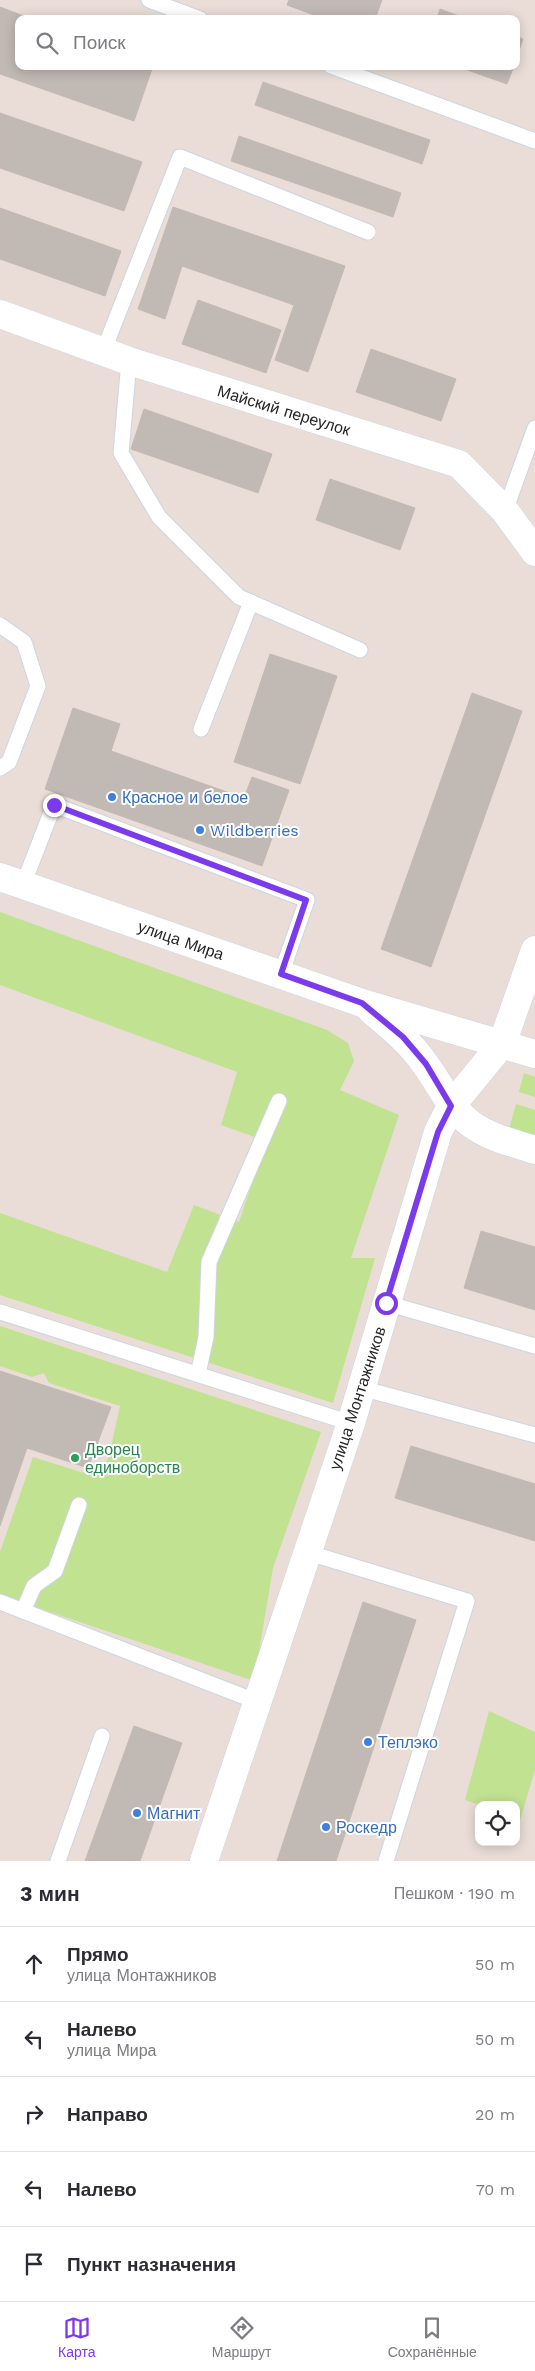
<!DOCTYPE html>
<html lang="ru">
<head>
<meta charset="utf-8">
<style>
  :root { --surface:#fff; --page:#f7f7f7; --text:#2b2b33; --muted:#7c7c81; --line:#e1e1e2; --accent:#7c3aed }
  body { margin:0; font-family:"Work Sans",sans-serif; background:var(--page); color:var(--text) }
  .controls { position:absolute; right:15px; bottom:15px; display:grid; overflow:hidden; border-radius:10px; box-shadow:0 2px 12px #0003 }
  .controls button { width:45px; height:45px; display:grid; place-items:center; padding:0; border:0; border-bottom:1px solid var(--line); background:var(--surface); color:var(--text); font:25px sans-serif }
  .stop { position:absolute; width:15px; height:15px; margin:-11px; border:4px solid #7c3aed; border-radius:50%; background:#fff }
  .stop.end { background:#7c3aed; border-color:#fff; box-shadow:0 1px 5px #0008 }
  .list { margin:0; padding:0; list-style:none }
  h2 { display:flex; justify-content:space-between; align-items:center; height:65px; margin:0; padding:0 20px; font-size:21px }
  h2 small { font-size:16px; font-weight:400; color:var(--muted) }
  .list li { display:grid; grid-template-columns:32px 1fr auto; gap:15px; align-items:center; box-sizing:border-box; height:75px; padding:0 20px; border-top:1px solid var(--line) }
  .list b { display:block; font-size:19px; white-space:nowrap }
  .list p { margin:0; font-size:16px; white-space:nowrap; color:var(--muted) }
  .list em { font-size:16px; font-style:normal; color:var(--muted) }
  .icon { flex:none; width:28px; height:28px; fill:none; stroke:currentColor; stroke-width:2; stroke-linecap:round; stroke-linejoin:round }
  .map { position:relative; flex:none; width:535px; height:1861px; overflow:hidden }
  .search { position:absolute; background:var(--surface); box-shadow:0 2px 12px #0003; left:15px; right:15px; top:15px; height:55px; display:flex; align-items:center; gap:12px; box-sizing:border-box; padding:0 18px; border-radius:10px; color:var(--muted); font-size:19px }
  .sheet { height:440px; background:var(--surface) }
  nav { display:flex; justify-content:space-around; align-items:center; box-sizing:border-box; height:70px; border-top:1px solid var(--line); background:var(--surface); font-size:14px; color:var(--muted) }
  nav a { display:grid; justify-items:center; gap:2px }
  nav .on { color:var(--accent) }
  .map>svg:first-child { display:block }
</style>
</head>
<body>
<div class="map">
<svg width="535" height="1861" viewBox="0 0 535 1861">
  <rect width="100%" height="100%" fill="#eaddd7"/>
  <g fill="#c0e291">
    <polygon points="0,912 327,1030 348,1043 354,1061 340,1090 399,1115 351,1258 375,1258 333,1403 0,1295 0,1213 167,1272 194,1205 239,1222 266,1141 221,1125 237,1072 0,985"/>
    <polygon points="524,1073 535,1077 535,1097 519,1092"/>
    <polygon points="516,1104 535,1110 535,1137 509,1129"/>
    <polygon points="0,1326 321,1432 273,1568 254,1681 0,1595 0,1552 33,1457 84,1473 101,1474 109,1456 120,1406 49,1383 44,1373 32,1377 0,1366"/>
    <polygon points="489,1711 535,1732 535,1770 520,1820 516,1818 516,1805 479,1805 465,1800"/>
  </g>
  <g fill="#c1b9b3" stroke="#c5b9b1">
    <polygon points="289,0 382,0 375,19 325,19 287,5"/>
    <polygon points="0,7 32,19 19,19 19,66 153,66 134,121 0,74"/>
    <polygon points="440,9 467,19 437,19"/>
    <polygon points="516,36 523,39 516,59"/>
    <polygon points="456,66 514,66 507,84"/>
    <polygon points="263,82 430,140 422,164 255,105"/>
    <polygon points="0,113 142,162 124,211 0,168"/>
    <polygon points="239,136 401,193 393,217 231,161"/>
    <polygon points="173,207 345,266 308,372 275,360 294,305 182,266 165,319 138,309"/>
    <polygon points="0,208 121,251 105,296 0,259"/>
    <polygon points="198,300 281,330 266,373 182,344"/>
    <polygon points="371,349 456,379 441,421 356,392"/>
    <polygon points="144,409 272,454 258,493 131,449"/>
    <polygon points="330,479 415,508 400,550 316,520"/>
    <polygon points="270,654 337,676 300,784 234,762"/>
    <polygon points="472,693 522,711 431,967 381,949"/>
    <polygon points="73,708 120,724 111,751 244,798 252,777 289,790 262,866 45,789"/>
    <polygon points="481,1231 535,1247 535,1310 464,1288"/>
    <polygon points="0,1371 111,1407 88,1468 27,1448 0,1526"/>
    <polygon points="411,1446 535,1484 535,1541 395,1498"/>
    <polygon points="363,1602 416,1620 336,1861 277,1861"/>
    <polygon points="134,1726 182,1743 140,1861 85,1861"/>
  </g>
  <g fill="none" stroke-linecap="round" stroke-linejoin="round">
    <defs>
      <g id="service">
        <polyline points="149,0 200,19"/>
        <polyline points="331,66 535,141"/>
        <polyline points="103,352 180,157 368,232"/>
        <polyline points="129,361 121,453 159,517 239,597 360,650"/>
        <polyline points="505,511 535,428"/>
        <polyline points="0,625 24,642 38,686 9,762 0,768"/>
        <polyline points="201,729 251,602"/>
        <polyline points="23,885 54,805 307,900 281,974"/>
        <polyline points="386,1303 535,1346"/>
        <polyline points="0,1312 351,1423"/>
        <polyline points="198,1374 206,1337 209,1262 279,1101"/>
        <polyline points="361,1388 535,1435"/>
        <polyline points="306,1552 467,1601 386,1861"/>
        <polyline points="0,1602 258,1702"/>
        <polyline points="23,1611 34,1586 55,1571 79,1505"/>
        <polyline points="58,1861 102,1736"/>
      </g>
      <g id="minor">
        <polyline points="0,314 129,361 459,464 505,511 535,552"/>
        <polyline points="204,1861 351,1423 438,1132 451,1106 502,1044 535,950"/>
      </g>
      <g id="tertiary">
        <polyline points="0,877 362,1003 535,1054"/>
        <path d="M371,1010C391,1027 410,1042 425,1064C441,1085 449,1108 471,1124C490,1138 514,1143 535,1150"/>
      </g>
    </defs>
    <use href="#service" stroke="#ccd5e0" stroke-width="17"/>
    <use href="#minor" stroke="#ccd5e0" stroke-width="29"/>
    <use href="#tertiary" stroke="#ccd5e0" stroke-width="29"/>
    <use href="#service" stroke="#fff" stroke-width="15"/>
    <use href="#minor" stroke="#fff" stroke-width="28"/>
    <use href="#tertiary" stroke="#fff" stroke-width="28"/>
  </g>
  <g fill="none" stroke-linecap="round" stroke-linejoin="round">
    <polyline stroke="#7c3aed" stroke-width="6" points="54,805 306,900 281,974 362,1003 403,1037 426,1064 451,1106 438,1132 386,1303"/>
  </g>
  <g fill="#3f7fe0" stroke="#fff" stroke-width="2">
    <circle cx="112" cy="797" r="5"/>
    <circle cx="200" cy="830" r="5"/>
    <circle cx="368" cy="1742" r="5"/>
    <circle cx="137" cy="1813" r="5"/>
    <circle cx="326" cy="1827" r="5"/>
  </g>
  <circle fill="#2e9e5b" stroke="#fff" stroke-width="2" cx="75" cy="1458" r="5"/>
  <g text-anchor="middle" stroke-width="4" stroke-linejoin="round" paint-order="stroke">
    <g font-size="16" fill="#262626" stroke="#fff">
      <text transform="translate(284 410) rotate(17)" y="6">Майский переулок</text>
      <text transform="translate(181 940) rotate(19)" y="6">улица Мира</text>
      <text transform="translate(357 1398) rotate(-72)" y="6">улица Монтажников</text>
    </g>
    <g font-size="16" fill="#366cbe" stroke="#fff" text-anchor="start">
      <text x="122" y="803">Красное и белое</text>
      <text x="210" y="836">Wildberries</text>
      <text x="378" y="1748">Теплэко</text>
      <text x="147" y="1819">Магнит</text>
      <text x="336" y="1833">Роскедр</text>
    </g>
    <g font-size="16" fill="#27864d" stroke="#fff" text-anchor="start">
      <text x="85" y="1455">Дворец<tspan x="85" dy="18">единоборств</tspan></text>
    </g>
  </g>
</svg>
<div class="controls">
<button><svg class="icon" aria-label="locate" viewBox="0 0 24 24"><circle cx="12" cy="12" r="6"/><path d="M12 2v4M12 18v4M2 12h4M18 12h4"/></svg></button>
</div>
<div class="stop" style="left:386px;top:1303px"></div>
<div class="stop end" style="left:54px;top:805px"></div>
<div class="search"><svg class="icon" aria-label="search" viewBox="0 0 24 24"><circle cx="10" cy="10" r="6"/><path d="M15 15l6 6"/></svg>Поиск</div>
</div>
<section class="sheet">
<h2>3 мин<small>Пешком · 190 m</small></h2>
<ul class="list">
<li><svg class="icon" aria-label="ahead" viewBox="0 0 24 24"><path d="M12 20V5M6 11l6-6 6 6"/></svg><div><b>Прямо</b><p>улица Монтажников</p></div><em>50 m</em></li>
<li><svg class="icon" aria-label="left" viewBox="0 0 24 24"><path d="M17 20v-9H6M10 6l-5 5 5 5"/></svg><div><b>Налево</b><p>улица Мира</p></div><em>50 m</em></li>
<li><svg class="icon" aria-label="right" viewBox="0 0 24 24"><path d="M7 20v-9h11M14 6l5 5-5 5"/></svg><div><b>Направо</b></div><em>20 m</em></li>
<li><svg class="icon" aria-label="left" viewBox="0 0 24 24"><path d="M17 20v-9H6M10 6l-5 5 5 5"/></svg><div><b>Налево</b></div><em>70 m</em></li>
<li><svg class="icon" aria-label="arrive" viewBox="0 0 24 24"><path d="M6 21V4h12l-3 4 3 4H6"/></svg><div><b>Пункт назначения</b></div></li>
</ul>
</section>
<nav>
<a class="on"><svg class="icon" aria-label="map" viewBox="0 0 24 24"><path d="M3 6l6-2 6 2 6-2v14l-6 2-6-2-6 2zM9 4v14M15 6v14"/></svg>Карта</a>
<a><svg class="icon" aria-label="directions" viewBox="0 0 24 24"><path d="M12 3l9 9-9 9-9-9zM9 14v-3h6M13 9l2 2-2 2"/></svg>Маршрут</a>
<a><svg class="icon" aria-label="saved" viewBox="0 0 24 24"><path d="M7 4h10v16l-5-4-5 4z"/></svg>Сохранённые</a>
</nav>
</body>
</html>
